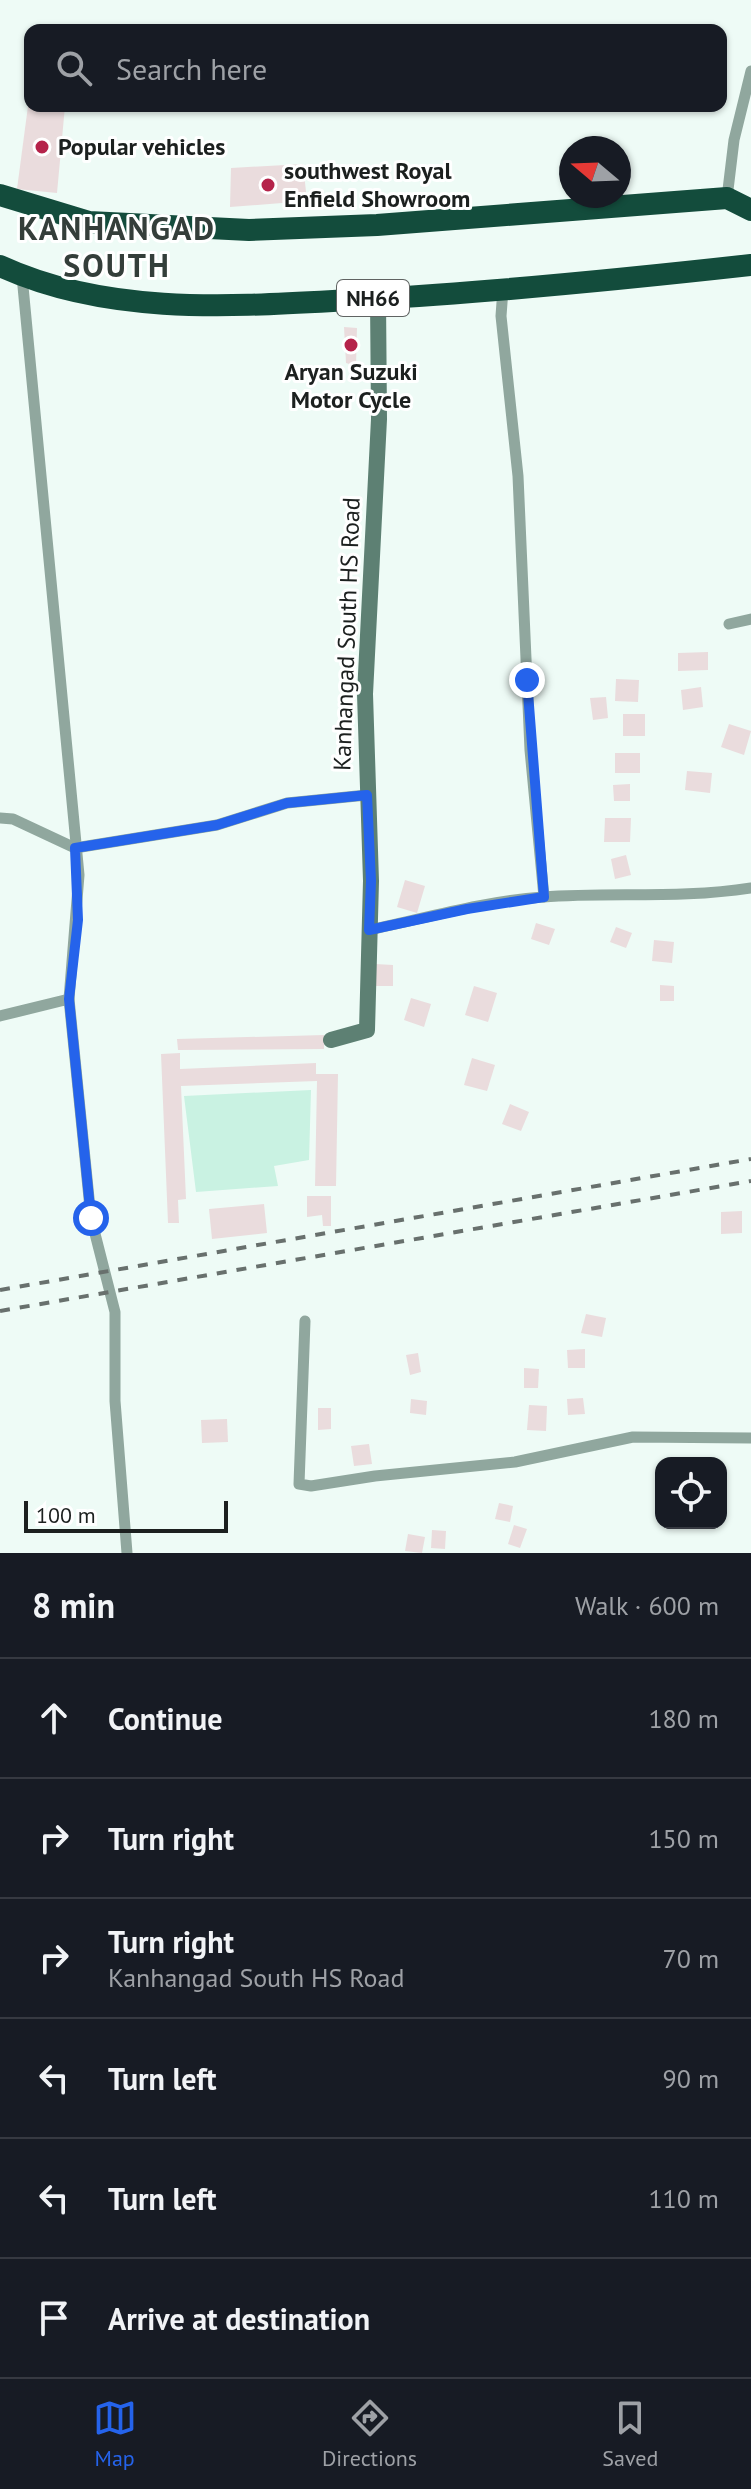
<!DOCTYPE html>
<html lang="en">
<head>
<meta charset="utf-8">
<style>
  :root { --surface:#171b24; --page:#242831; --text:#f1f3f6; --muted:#9ea1a6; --line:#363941; --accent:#2563eb }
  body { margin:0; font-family:"PT Sans",sans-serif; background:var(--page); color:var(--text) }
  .controls { position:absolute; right:24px; bottom:24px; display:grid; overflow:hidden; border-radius:16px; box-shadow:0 2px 6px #0004 }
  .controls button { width:72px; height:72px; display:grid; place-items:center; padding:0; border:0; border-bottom:2px solid var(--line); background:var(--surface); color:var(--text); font:40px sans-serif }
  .compass { position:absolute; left:559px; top:136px; width:72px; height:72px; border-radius:50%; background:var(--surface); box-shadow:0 2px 6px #0004; rotate:289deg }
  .scale { position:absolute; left:24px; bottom:20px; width:204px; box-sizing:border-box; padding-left:8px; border:4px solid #1c201f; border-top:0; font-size:22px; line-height:28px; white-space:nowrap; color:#1c201f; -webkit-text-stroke:6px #fff; paint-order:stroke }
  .stop { position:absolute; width:24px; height:24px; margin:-18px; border:6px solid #2563eb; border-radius:50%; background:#fff }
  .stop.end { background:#2563eb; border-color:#fff; box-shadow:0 2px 8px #0008 }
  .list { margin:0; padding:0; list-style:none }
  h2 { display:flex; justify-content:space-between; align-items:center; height:104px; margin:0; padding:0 32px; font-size:34px }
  h2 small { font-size:26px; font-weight:400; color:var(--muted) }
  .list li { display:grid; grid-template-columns:52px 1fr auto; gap:24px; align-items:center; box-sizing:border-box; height:120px; padding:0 32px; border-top:2px solid var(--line) }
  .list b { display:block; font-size:30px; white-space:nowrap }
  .list p { margin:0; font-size:26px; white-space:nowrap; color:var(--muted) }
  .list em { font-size:26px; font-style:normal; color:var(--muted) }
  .icon { flex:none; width:44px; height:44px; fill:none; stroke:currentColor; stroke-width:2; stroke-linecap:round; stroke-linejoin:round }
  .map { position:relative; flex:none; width:751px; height:1553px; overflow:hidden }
  .search { position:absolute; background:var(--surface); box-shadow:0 2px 6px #0004; left:24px; right:24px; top:24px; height:88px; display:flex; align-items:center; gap:20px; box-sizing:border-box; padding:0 28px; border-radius:16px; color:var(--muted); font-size:30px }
  .sheet { height:824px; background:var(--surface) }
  nav { display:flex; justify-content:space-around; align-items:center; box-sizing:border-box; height:112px; border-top:2px solid var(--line); background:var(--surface); font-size:22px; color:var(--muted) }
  nav a { display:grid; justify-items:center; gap:4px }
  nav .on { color:var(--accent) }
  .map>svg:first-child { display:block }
</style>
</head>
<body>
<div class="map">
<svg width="751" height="1553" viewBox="0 0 751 1553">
  <rect width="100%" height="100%" fill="#eefbf6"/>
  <polygon fill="#c9f2e2" points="311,1090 309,1160 274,1166 278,1186 196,1192 184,1096"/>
  <g fill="#eadcdd">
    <polygon points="28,106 65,106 57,193 17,189"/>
    <polygon points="303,164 307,201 230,207 231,168"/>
    <polygon points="344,327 357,328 356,366 346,363"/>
    <polygon points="708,652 708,670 678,671 678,653"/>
    <polygon points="616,679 639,680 638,702 615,701"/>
    <polygon points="701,687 703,707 683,710 681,690"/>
    <polygon points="606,697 608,718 593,720 590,698"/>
    <rect x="623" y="714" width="22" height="22"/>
    <polygon points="729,724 751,731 744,755 721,747"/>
    <rect x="615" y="753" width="25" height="20"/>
    <polygon points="687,771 712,773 710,793 685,790"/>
    <polygon points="630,784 630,801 614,801 613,785"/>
    <polygon points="605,818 631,818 630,842 604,842"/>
    <polygon points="626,855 631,875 615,879 611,859"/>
    <polygon points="405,880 425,886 417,913 397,907"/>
    <polygon points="536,923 555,929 549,945 531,939"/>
    <polygon points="616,927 632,933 626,948 610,942"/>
    <polygon points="654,940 674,942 672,963 652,961"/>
    <polygon points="375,964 393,965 393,986 375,986"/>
    <polygon points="660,985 674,986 674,1001 660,1001"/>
    <polygon points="474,986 497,993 488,1022 465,1015"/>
    <polygon points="411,998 431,1004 424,1027 404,1020"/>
    <polygon points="324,1035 324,1049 178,1050 177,1039"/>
    <polygon points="180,1053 180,1069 316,1063 316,1074 338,1074 336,1186 315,1186 317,1081 181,1086 186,1199 178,1200 179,1223 168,1223 161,1054"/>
    <polygon points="472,1058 495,1065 487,1091 464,1085"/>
    <polygon points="510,1104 529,1112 521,1131 502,1124"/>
    <polygon points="307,1196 331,1196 331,1226 323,1226 322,1215 307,1217"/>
    <polygon points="264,1204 267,1233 212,1239 209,1209"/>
    <polygon points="742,1211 742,1233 721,1234 721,1212"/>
    <polygon points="586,1314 606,1318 602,1337 581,1333"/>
    <polygon points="585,1349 585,1368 568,1368 567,1350"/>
    <polygon points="418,1353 421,1372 410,1375 406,1355"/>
    <polygon points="524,1368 539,1369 538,1388 524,1388"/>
    <polygon points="583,1398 585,1414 568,1415 567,1399"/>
    <polygon points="411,1399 427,1401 426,1415 410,1413"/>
    <polygon points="529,1405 547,1406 546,1431 527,1430"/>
    <polygon points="318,1408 331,1408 331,1429 318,1430"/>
    <polygon points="227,1419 228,1442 202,1443 201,1420"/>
    <polygon points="369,1444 372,1464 354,1466 351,1446"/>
    <polygon points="499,1503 513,1506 510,1522 495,1519"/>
    <polygon points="514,1525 527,1529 520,1548 508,1544"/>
    <polygon points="432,1530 446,1531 445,1549 431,1548"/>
    <polygon points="408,1534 425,1537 422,1553 405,1551"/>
  </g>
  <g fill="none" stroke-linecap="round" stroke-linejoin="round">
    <g stroke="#90a79e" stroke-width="11">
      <polyline points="727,198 734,140 751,71"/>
      <polyline points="22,276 79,875 69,999"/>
      <polyline points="503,289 501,316 518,476 530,750 544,897"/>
      <polyline points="729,624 751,619"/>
      <polyline points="0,818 13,819 75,848 217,825 287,803 367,795"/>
      <path d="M369,930C426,918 484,901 543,897C613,892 680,899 751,888"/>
      <polyline points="0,1016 69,999 91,1218 115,1312 115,1401 127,1553"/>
      <polyline points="305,1321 299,1484 311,1486 375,1476 515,1462 633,1437 751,1438"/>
    </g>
    <polyline stroke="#5d8073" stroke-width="16" points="331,1040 367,1030 371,881 365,694 379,419 378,298"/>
    <g stroke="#134c3c" stroke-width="22">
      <polyline points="0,195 89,222 249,230 377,225 727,198 751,210"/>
      <path d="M0,266C115,319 248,305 370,299C497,292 625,279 751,265"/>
    </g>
    <g stroke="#68706d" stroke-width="4" stroke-dasharray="10 10" stroke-linecap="butt">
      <polyline points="0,1290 751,1159"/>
      <polyline points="0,1311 751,1181"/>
    </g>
  </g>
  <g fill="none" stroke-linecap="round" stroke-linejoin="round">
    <polyline stroke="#2563eb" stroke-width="10" points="91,1218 69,999 78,920 75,848 217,825 287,803 367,795 371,881 369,930 467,909 544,897 527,680"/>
  </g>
  <g fill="#b5234a" stroke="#fff" stroke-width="3">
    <circle cx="42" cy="147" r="8"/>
    <circle cx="268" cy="185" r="8"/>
    <circle cx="351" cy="345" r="8"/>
  </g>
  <g text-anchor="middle" stroke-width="6" stroke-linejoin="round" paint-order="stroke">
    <rect fill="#fff" stroke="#606362" stroke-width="2" x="337" y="280" width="72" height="36" rx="6"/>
    <g font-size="22" font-weight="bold" fill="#1c201f">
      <text x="373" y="306">NH66</text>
    </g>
    <g font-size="24" font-weight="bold" fill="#1c201f" stroke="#fff" text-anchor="start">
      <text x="58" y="155">Popular vehicles</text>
      <text x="284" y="179">southwest Royal<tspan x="284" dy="28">Enfield Showroom</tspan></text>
      <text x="351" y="380" text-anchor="middle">Aryan Suzuki<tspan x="351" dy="28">Motor Cycle</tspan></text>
    </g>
    <g font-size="24" fill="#1c201f" stroke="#fff">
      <text transform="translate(347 634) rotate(-88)" y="8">Kanhangad South HS Road</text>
    </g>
    <g font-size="32" font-weight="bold" letter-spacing="2" fill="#343e3a" stroke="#fff">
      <text x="117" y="240">KANHANGAD<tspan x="117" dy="37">SOUTH</tspan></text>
    </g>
  </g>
</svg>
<div class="controls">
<button><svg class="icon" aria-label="locate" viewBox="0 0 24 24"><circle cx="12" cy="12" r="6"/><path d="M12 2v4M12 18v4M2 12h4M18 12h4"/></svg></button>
</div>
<svg class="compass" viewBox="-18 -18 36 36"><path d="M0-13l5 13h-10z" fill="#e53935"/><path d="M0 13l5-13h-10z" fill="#9ea1a6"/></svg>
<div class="scale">100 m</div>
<div class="stop" style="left:91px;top:1218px"></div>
<div class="stop end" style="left:527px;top:680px"></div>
<div class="search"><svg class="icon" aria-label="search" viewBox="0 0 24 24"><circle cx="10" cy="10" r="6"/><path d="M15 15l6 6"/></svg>Search here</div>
</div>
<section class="sheet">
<h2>8 min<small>Walk · 600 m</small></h2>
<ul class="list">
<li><svg class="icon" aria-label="ahead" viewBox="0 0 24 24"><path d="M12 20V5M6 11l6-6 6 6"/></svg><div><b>Continue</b></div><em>180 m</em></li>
<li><svg class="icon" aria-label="right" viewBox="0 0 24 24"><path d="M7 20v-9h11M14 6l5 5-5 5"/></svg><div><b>Turn right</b></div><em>150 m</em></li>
<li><svg class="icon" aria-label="right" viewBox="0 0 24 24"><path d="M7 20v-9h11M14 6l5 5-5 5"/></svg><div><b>Turn right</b><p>Kanhangad South HS Road</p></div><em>70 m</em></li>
<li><svg class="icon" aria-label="left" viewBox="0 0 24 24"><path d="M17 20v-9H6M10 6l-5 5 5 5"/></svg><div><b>Turn left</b></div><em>90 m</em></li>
<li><svg class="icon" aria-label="left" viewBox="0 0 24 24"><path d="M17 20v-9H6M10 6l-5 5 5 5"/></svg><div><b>Turn left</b></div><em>110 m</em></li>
<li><svg class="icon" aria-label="arrive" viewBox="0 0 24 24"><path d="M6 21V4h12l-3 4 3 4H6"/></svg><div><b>Arrive at destination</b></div></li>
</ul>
</section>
<nav>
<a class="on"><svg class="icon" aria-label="map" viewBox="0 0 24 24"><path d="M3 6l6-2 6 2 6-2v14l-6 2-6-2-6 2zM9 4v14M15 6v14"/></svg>Map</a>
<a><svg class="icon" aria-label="directions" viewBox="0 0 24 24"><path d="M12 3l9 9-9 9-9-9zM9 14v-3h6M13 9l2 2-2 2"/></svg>Directions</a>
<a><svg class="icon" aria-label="saved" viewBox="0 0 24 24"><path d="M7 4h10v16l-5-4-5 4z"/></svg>Saved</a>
</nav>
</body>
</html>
